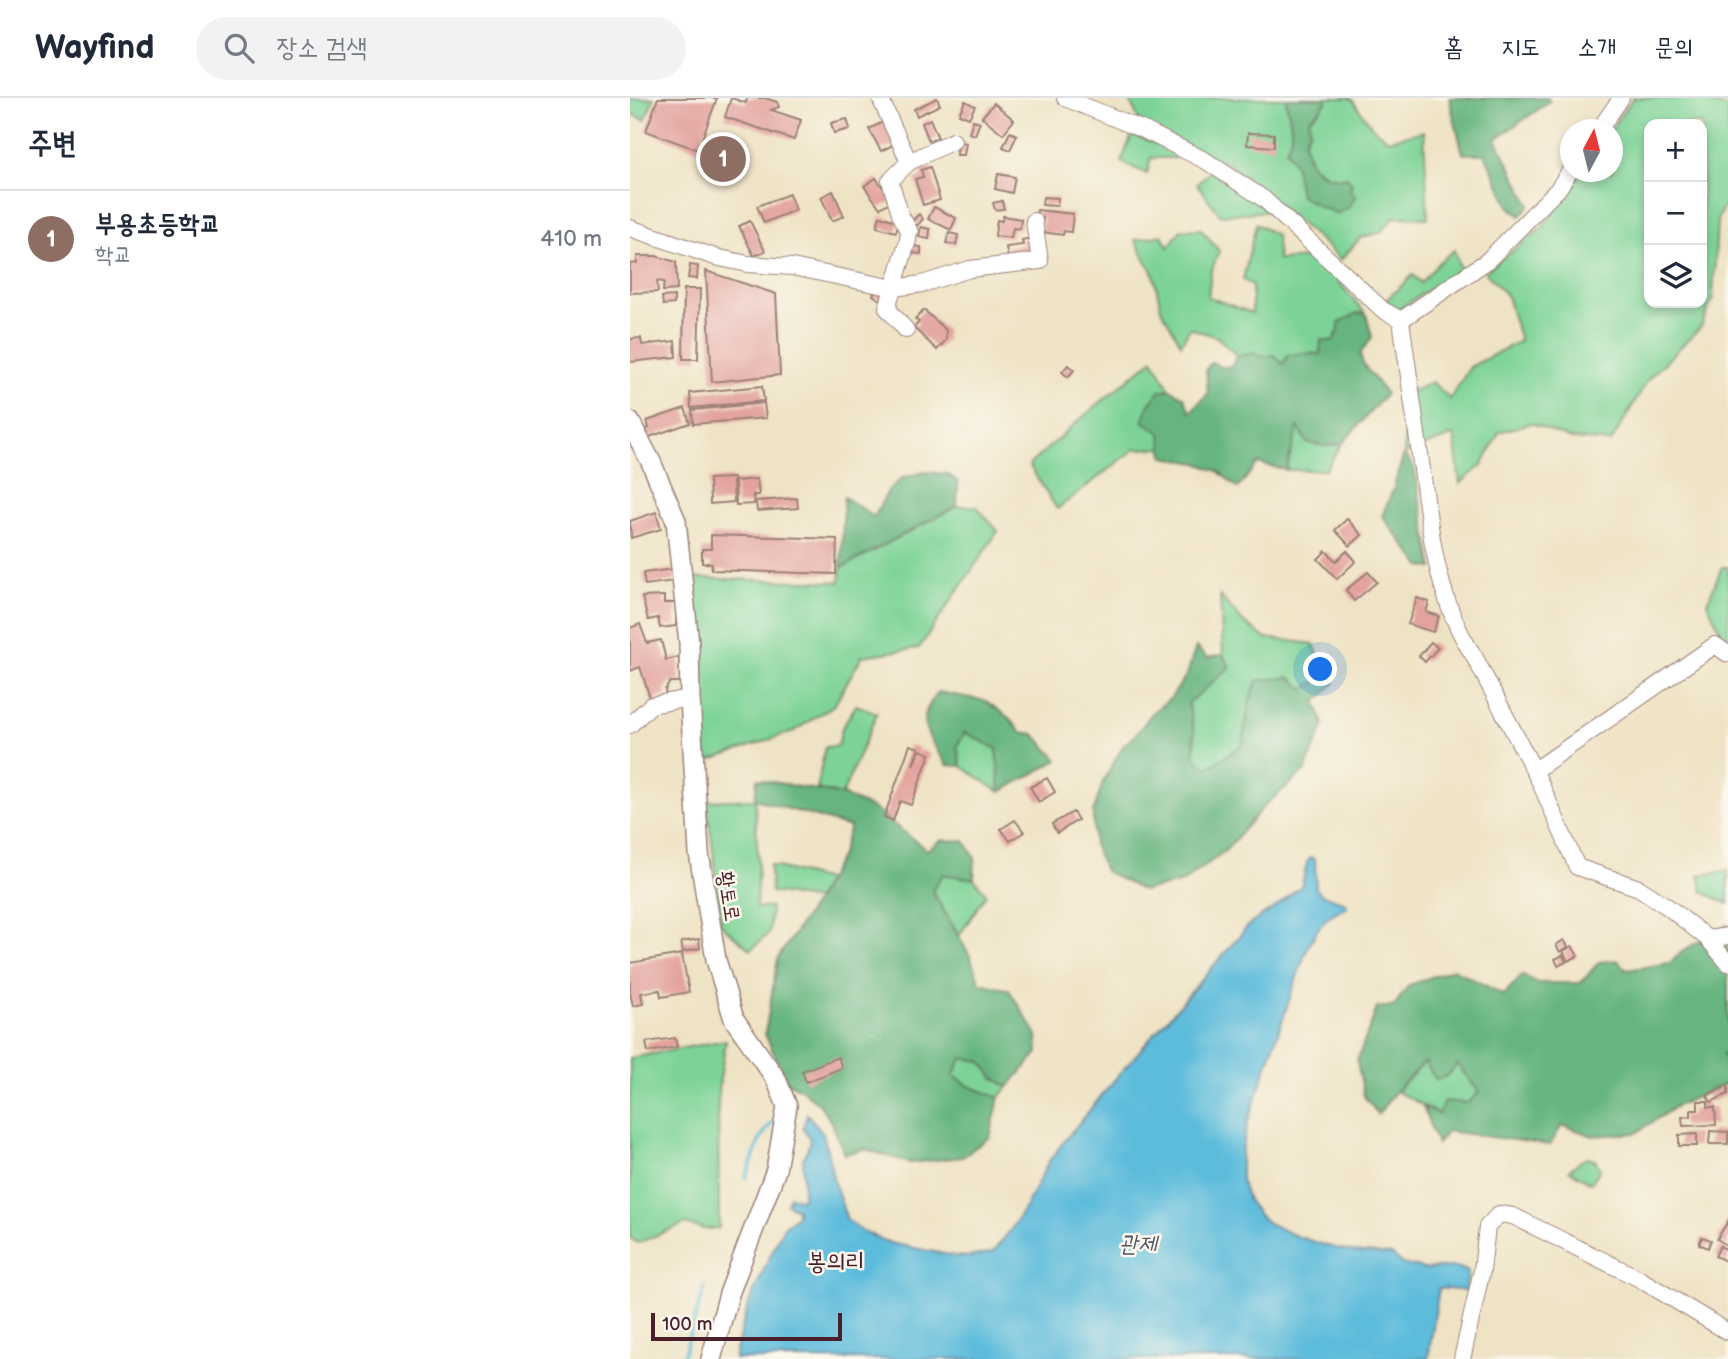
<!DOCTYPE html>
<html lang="ko">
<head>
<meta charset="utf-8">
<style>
  :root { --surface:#fff; --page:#f2f2f3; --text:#1f2937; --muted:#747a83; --line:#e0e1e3; --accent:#7c3aed }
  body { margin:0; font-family:"Balsamiq Sans","Poor Story",sans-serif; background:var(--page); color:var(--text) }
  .controls { position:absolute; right:21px; top:21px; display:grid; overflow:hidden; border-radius:14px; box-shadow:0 4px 10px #0003 }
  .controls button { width:63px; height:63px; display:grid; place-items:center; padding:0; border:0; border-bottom:2px solid var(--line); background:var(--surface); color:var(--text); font:35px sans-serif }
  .compass { position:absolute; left:930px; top:21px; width:63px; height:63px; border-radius:50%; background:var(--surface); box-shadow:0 4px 10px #0003; rotate:7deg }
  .scale { position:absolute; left:21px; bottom:18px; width:191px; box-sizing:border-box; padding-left:7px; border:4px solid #4a1f2b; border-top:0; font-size:19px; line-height:24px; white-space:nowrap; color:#4a1f2b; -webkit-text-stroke:5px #fbf7ec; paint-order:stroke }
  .you { position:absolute; left:691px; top:572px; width:24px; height:24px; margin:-18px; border:5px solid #fff; border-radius:50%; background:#1a73e8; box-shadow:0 0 0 10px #1a73e833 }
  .badge { display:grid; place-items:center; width:46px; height:46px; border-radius:50%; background:var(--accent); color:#fff; font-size:23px; font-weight:700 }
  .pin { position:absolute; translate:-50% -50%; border:4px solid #fff; box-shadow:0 2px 7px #0006 }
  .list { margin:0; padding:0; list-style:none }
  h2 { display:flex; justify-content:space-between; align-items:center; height:91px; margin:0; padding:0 28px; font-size:30px }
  h2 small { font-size:23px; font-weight:400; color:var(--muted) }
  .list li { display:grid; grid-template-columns:46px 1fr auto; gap:21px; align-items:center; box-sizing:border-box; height:98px; padding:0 28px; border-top:2px solid var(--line) }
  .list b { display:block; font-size:26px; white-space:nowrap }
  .list p { margin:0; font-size:23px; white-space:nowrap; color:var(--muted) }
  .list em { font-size:23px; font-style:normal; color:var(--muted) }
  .icon { flex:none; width:38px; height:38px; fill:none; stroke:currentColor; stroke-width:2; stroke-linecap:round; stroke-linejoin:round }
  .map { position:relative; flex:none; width:1098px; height:1261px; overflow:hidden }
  header { display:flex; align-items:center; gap:42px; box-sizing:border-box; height:98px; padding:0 35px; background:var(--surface); border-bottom:2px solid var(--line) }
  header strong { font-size:33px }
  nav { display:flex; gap:38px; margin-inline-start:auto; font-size:24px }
  .search { width:490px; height:63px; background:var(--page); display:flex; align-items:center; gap:18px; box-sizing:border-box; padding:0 24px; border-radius:38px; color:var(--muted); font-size:26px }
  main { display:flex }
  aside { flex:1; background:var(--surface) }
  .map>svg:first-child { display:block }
</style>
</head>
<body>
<header>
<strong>Wayfind</strong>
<div class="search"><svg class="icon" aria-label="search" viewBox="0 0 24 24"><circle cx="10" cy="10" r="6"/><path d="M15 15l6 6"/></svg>장소 검색</div>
<nav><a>홈</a><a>지도</a><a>소개</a><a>문의</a></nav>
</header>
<main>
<aside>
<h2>주변<small></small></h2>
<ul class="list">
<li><span class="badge" style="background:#8d6e63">1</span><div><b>부용초등학교</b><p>학교</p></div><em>410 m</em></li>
</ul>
</aside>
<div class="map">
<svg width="1098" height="1261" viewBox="0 0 1098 1261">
  <rect width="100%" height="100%" fill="#fbf7ec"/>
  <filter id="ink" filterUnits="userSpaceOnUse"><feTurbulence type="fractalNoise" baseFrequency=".0143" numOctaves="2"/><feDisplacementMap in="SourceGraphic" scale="14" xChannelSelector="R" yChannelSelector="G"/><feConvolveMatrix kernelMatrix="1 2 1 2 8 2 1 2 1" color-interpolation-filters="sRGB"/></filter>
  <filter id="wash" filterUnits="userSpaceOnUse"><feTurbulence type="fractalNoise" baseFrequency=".00686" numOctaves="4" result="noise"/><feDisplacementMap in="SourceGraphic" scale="28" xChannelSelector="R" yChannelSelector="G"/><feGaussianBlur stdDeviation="1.57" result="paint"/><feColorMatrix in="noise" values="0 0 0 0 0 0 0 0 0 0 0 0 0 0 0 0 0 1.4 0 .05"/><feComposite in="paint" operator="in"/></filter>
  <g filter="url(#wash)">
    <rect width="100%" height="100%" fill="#efe3c5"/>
    <g fill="#7dd397" stroke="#647961" stroke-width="2" fill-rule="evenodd">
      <polygon points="0,0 24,0 15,22 0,15"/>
      <path d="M502,0H658L656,4C660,19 665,37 656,51L665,66L670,97L689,108L707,115L720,92L710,81L696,77L681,66L674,43L680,32L679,21L689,13L697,3L696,0H721L742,29L758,42L794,33L798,120L764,119L751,134L730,140L711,162L690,142L600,67L511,26L500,3Z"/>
      <path d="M1003,0H1080L1079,5L1098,10V100L1087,122L1083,199L1071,229L1019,280L981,344L941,341L902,325L869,334L853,366L830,386L824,337L774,356L775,295L793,289L802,284L820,301L840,269L890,243L877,198L855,174L912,130L952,74H982V32L981,31ZM1019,26H1072V205H1019Z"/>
      <polygon points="502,37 545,53 545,60 521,60 517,76 491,64"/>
      <polygon points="580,73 640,113 590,117 567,86"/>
      <polygon points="626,126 646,137 648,162 681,160 702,176 736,216 727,215 709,232 703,243 690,257 675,255 653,266 625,255 608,258 587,239 560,230 551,246 531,211 524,177 505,142 532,137 538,149 551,132 571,131 589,153 581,174 578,199 622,215 622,187 613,182"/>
      <polygon points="824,152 830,171 769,211 755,203 783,177 791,185 809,164"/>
      <polygon points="523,261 540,291 530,293 518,308 531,335 533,350 505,351 427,411 399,367 454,318"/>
      <polygon points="668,328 696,348 712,346 695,372 656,372"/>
      <polygon points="327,408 346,408 368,433 289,550 232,558 204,607 164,633 76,664 58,480 210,484 211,470"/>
      <polygon points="1092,469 1098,469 1098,541 1093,538 1077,505"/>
      <polygon points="590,498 612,523 635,540 684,546 695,578 674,591 620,601 612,647 578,670 565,661 564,633 558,605 600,569 593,557"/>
      <polygon points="226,607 247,615 212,697 187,691 195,649 208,648 212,630"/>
      <polygon points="335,634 367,651 370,694 331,668 327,648"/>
      <polygon points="125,701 128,767 126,810 141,809 139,835 121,852 91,827 83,751 76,703"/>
      <polygon points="140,767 197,782 186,802 141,794"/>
      <polygon points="1098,773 1098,806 1073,794 1069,777"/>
      <polygon points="312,776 344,781 356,796 329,838 302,793"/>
      <polygon points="96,942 88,994 89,1130 75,1131 54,1126 8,1145 0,1140 0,960"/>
      <polygon points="332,960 351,963 363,979 378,989 369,1000 339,988 323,977"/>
      <polygon points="795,964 826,965 849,994 838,1005 809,1016 766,993"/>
      <polygon points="957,1059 966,1063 970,1072 961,1085 939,1072"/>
    </g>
    <g fill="#66b580" stroke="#586a56" stroke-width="2">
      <path d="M658,0H696L697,3L689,13L679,21L680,32L674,43C676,50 677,60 681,66C687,77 706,82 717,79L722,86L720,92L726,98L719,109L707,116L689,108L670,97L665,67L656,51C666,37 659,19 656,3Z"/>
      <polygon points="819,0 917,0 920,3 866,41 900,107 890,118 879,108 855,56 833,56"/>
      <polygon points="727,215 736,216 742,239 730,256 733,266 756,296 712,346 696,348 677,345 668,329 656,372 628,365 608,390 588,373 567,365 534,359 531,335 513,323 518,308 530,293 540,291 554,299 560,314 578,296 576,271 582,264 591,269 600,269 608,258 625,255 633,259 644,257 653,266 658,257 675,255 690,256 691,242 703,243 709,232 709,225"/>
      <polygon points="774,356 784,369 803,470 791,468 752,418 763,392"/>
      <polygon points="294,374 318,376 328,384 327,408 211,470 214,399 227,407 244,419 258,393 272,380"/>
      <polygon points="566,549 577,560 593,557 600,569 558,605 564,633 565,660 578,670 612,647 620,601 627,583 660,579 674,591 695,578 705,585 686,604 694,627 675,673 634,708 596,752 553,784 513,793 475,773 464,748 463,715 473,684 493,648 507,635 523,614 541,600 557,576"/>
      <path d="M308,594L356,603L379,620L391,634L404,636L428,662L370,694L367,651L335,634L327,648L331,668L317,667C308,652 290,633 296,614C298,607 304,600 308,594Z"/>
      <polygon points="127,681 212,697 244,711 297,752 311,742 335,743 345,760 344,781 313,776 302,793 340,858 350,885 379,892 407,937 408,955 378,989 363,979 351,963 332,960 323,977 339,988 369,1000 360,1039 332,1059 280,1065 234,1051 215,1056 200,1022 190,1007 171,991 157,984 135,936 148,860 186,803 211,757 220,729 125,701"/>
      <polygon points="1098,827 1098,958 1093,956 1098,967 1098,985 1046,1008 1006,1035 963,1038 932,1027 920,1047 817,1033 807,1046 793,1009 809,1016 814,1003 838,1005 849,994 827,966 817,978 806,982 795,964 766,993 748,1016 734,998 727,963 747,910 764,908 779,887 823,871 874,897 892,877 907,885 951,885 969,864 987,862 997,872 1040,865 1054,852"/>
    </g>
    <path fill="#5dbcdb" stroke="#546e83" stroke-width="2" d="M681,759L685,762L686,791L692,797L716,805L717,808L715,811C694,814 683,838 675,856L618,1023L611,1057V1082L618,1102L629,1117L638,1125L666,1138L694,1147L722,1154L762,1157L772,1166L795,1171L826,1169L838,1173L836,1193L809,1190L798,1261H104L111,1232L120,1202L153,1130C157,1125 163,1123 167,1117V1111L157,1106L160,1098L168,1101L173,1100V1061L180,1045L179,1039L173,1030L177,1016L193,1035L204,1084L217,1122L236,1135L260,1145L324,1158L339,1159L363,1154L380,1133L396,1108L419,1063L439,1037L486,980L620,826L650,806L672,787L677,765Z"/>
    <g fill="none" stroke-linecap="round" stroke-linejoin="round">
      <g stroke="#5dbcdb" stroke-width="3.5">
        <polyline points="116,1080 130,1041 142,1024"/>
        <polyline points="52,1261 75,1189"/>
      </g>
    </g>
    <g id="blocks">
      <g fill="#e3a29e">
        <polygon points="28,0 87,0 68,52 16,33"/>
        <polygon points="101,0 116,5 117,0 135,0 147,4 149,9 141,12 171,22 164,42 95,19"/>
        <polygon points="307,0 310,7 287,18 284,11"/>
        <polygon points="335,3 345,8 339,20 329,16"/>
        <polygon points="364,5 384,22 373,36 352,19"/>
        <polygon points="217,21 220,31 204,35 201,25"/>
        <polygon points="300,21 308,40 299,43 292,25"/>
        <polygon points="343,22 350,24 345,37 339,35"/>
        <polygon points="255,23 267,45 251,53 239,31"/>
        <polygon points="380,34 387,37 380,52 373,49"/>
        <polygon points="618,35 644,36 644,49 617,47"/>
        <polygon points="328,44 336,45 334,57 327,57"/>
        <polygon points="300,69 310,102 293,107 285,81 293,79 291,72"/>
        <polygon points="368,76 385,79 382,95 365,91"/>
        <polygon points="246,80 262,103 250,110 234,88"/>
        <polygon points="203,93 214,118 202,123 191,99"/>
        <polygon points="159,96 165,112 134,125 127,108"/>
        <polygon points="413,99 428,100 427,108 412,107"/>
        <polygon points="372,103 374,111 365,112 363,105"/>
        <polygon points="304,109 326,120 321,132 298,121"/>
        <polygon points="407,112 443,116 441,134 434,133 433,137 411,134 413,120 406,119"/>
        <polygon points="289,116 293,121 287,128 282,123"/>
        <polygon points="250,118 269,124 266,134 247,129"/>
        <polygon points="373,118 391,121 390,131 383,130 381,140 365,138 367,122 372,123"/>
        <polygon points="120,123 135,153 124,158 109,128"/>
        <polygon points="291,129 300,131 299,141 289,139"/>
        <polygon points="319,135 328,137 326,147 316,145"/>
        <polygon points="402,140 404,157 378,160 376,149 393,147 392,142"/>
        <polygon points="281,148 291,149 291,156 280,155"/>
        <polygon points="7,158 26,158 46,164 47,192 33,193 34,184 27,183 28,194 0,195 0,166 7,165"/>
        <polygon points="60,167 68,168 67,181 58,180"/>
        <polygon points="76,173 146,196 150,277 82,284"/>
        <polygon points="54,191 70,191 68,261 53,261"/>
        <polygon points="247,191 255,196 250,202 243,197"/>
        <polygon points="44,198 44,206 33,207 32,199"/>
        <polygon points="294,212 316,232 316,242 307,252 284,230 289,224 285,221"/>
        <polygon points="11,240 12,247 45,243 46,259 0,264 0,241"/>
        <polygon points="438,267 444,272 438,279 432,274"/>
        <polygon points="132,288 134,303 61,310 60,295"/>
        <polygon points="134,305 136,320 63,326 62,312"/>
        <polygon points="55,310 60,325 19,339 16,331 19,330 17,323"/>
        <polygon points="103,380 104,404 80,406 79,381"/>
        <polygon points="127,381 129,397 123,397 124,406 106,407 105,383"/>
        <polygon points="167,400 168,410 127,413 126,403"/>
        <polygon points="26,414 31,431 1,440 0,423"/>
        <polygon points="717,421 732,437 720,448 705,432"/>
        <polygon points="81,437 207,441 206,476 81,472 82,465 72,465 72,451 81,451"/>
        <polygon points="696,453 706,463 717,453 726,463 707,481 688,461"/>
        <polygon points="44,471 45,483 15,487 13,475"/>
        <polygon points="738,474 747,484 724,503 716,492"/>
        <polygon points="34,498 34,505 47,505 46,528 30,530 28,520 18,522 12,499"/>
        <polygon points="787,500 799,504 796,514 809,518 803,534 778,526"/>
        <polygon points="10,526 17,545 31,542 36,562 49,559 50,584 40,584 35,592 36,597 21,603 10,569 0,573 0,530"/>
        <polygon points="801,544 808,550 795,564 789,558"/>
        <polygon points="280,647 289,650 283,667 290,652 300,656 281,707 270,703 263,723 254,719"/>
        <polygon points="417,680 425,694 409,704 400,689"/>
        <polygon points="443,714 448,722 427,735 422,726"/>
        <polygon points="385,722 394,734 380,743 371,731"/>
        <polygon points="69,841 70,850 53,854 51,844"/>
        <polygon points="934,842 938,849 930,854 926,847"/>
        <polygon points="942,848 948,858 938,863 933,853"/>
        <polygon points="52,856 59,894 31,899 30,892 11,895 13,906 3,908 0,894 0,865"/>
        <polygon points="933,857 936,864 928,868 925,861"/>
        <polygon points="45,940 47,949 18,954 16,944"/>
        <polygon points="208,959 212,970 176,984 172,973"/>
        <polygon points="1098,987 1098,996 1081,1004 1077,997"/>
        <polygon points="1068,1003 1078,1003 1078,1009 1085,1009 1086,1027 1053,1028 1052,1019 1061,1018 1061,1012 1068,1012"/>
        <polygon points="1080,1033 1098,1034 1098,1046 1079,1046"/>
        <polygon points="1067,1036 1067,1048 1049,1048 1049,1037"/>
        <polygon points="1098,1123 1098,1148 1087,1141"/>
        <polygon points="1072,1139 1081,1142 1078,1150 1069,1146"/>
        <polygon points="1090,1148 1098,1152 1098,1164 1085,1158"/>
      </g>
    </g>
  </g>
  <g filter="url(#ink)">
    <use href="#blocks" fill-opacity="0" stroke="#9c8178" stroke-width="2"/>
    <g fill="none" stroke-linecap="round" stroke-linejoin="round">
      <defs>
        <g id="minor">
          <polyline points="250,0 279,64 260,83 271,118 279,132 278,142 257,210 276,232"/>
          <polyline points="435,0 516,33 576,63 634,101 753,212 771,222 857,163 928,91 940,73"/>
          <polyline points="969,32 991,0"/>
          <polyline points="279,64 323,43"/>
          <polyline points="0,130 85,159 118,166 162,169 264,190 292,186 340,171 410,163 404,123"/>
          <path d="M771,222C778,269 784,317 791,364C800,430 806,502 844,558L909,682L947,769L1009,790L1038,809L1078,841L1098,838"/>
          <polyline points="0,627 21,607 60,600"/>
          <polyline points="904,673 1085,547 1098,556"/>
          <polyline points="1078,841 1098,865"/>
          <polyline points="832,1261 852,1172 857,1129 869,1116 883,1118 1008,1180 1098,1234"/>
        </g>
        <polyline id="major" points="0,324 21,364 46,423 59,545 60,600 69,755 86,862 104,921 146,981 157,1008 146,1072 99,1196 81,1261"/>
      </defs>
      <use href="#minor" stroke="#9c8178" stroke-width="18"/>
      <use href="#major" stroke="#9c8178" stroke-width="22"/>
      <use href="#minor" stroke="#fff" stroke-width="16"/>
      <use href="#major" stroke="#fff" stroke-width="19"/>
    </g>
  </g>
  <g text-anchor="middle" stroke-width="5" stroke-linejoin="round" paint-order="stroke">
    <g font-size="21" fill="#4a1f2b" stroke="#fbf7ec">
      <text transform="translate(99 798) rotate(81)" y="7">황토로</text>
    </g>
    <g font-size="23" font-style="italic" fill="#515669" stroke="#fbf7ec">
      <text x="508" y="1153">관제</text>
    </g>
    <g font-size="24" fill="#4a1f2b" stroke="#fbf7ec">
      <text x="206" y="1171">봉의리</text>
    </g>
  </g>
</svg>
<div class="controls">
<button>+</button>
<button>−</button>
<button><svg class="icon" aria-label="layers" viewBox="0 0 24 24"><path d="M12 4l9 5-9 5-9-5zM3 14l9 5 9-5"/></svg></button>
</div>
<svg class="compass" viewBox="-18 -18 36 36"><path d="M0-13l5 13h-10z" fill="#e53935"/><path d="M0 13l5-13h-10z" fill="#747a83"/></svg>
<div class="scale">100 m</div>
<div class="you"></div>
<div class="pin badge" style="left:93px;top:61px;background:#8d6e63">1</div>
</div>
</main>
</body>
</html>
